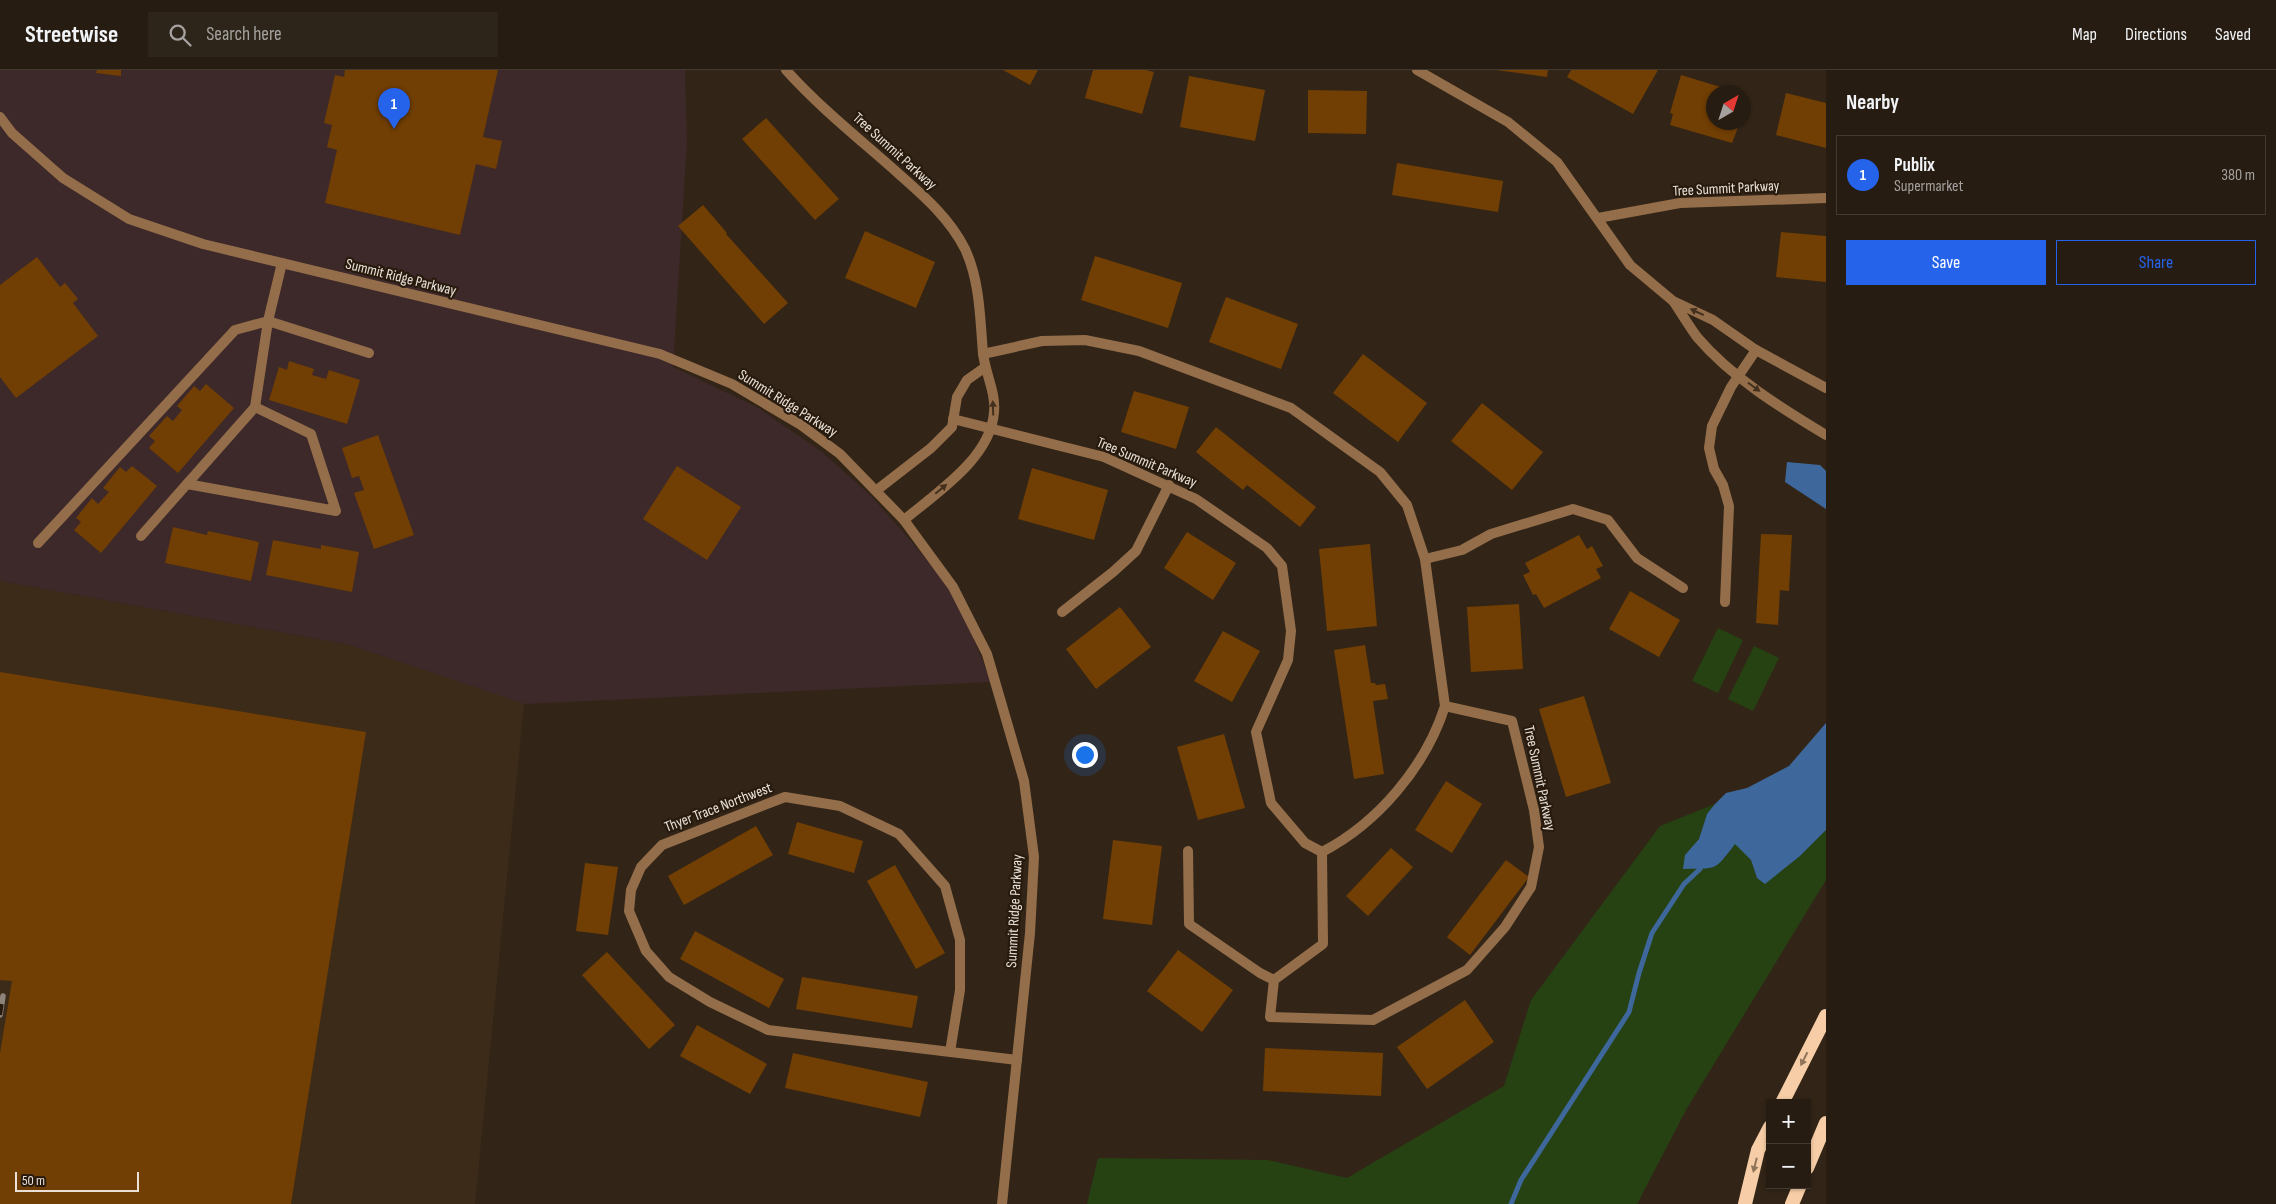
<!DOCTYPE html>
<html lang="en">
<head>
<meta charset="utf-8">
<style>
  :root { --surface:#261c11; --page:#2e251a; --text:#f1f3f6; --muted:#a4a19f; --line:#423a31; --accent:#2563eb }
  body { margin:0; font-family:"Sofia Sans Condensed",sans-serif; background:var(--page); color:var(--text) }
  .controls { position:absolute; right:15px; bottom:15px; display:grid; overflow:hidden; border-radius:0px; box-shadow:0 1px 4px #0004 }
  .controls button { width:45px; height:45px; display:grid; place-items:center; padding:0; border:0; border-bottom:1px solid var(--line); background:var(--surface); color:var(--text); font:25px sans-serif }
  .compass { position:absolute; left:1706px; top:15px; width:45px; height:45px; border-radius:50%; background:var(--surface); box-shadow:0 1px 4px #0004; rotate:39deg }
  .scale { position:absolute; left:15px; bottom:12px; width:124px; box-sizing:border-box; padding-left:5px; border:2px solid #e9e1d8; border-top:0; font-size:14px; line-height:18px; white-space:nowrap; color:#e9e1d8; -webkit-text-stroke:4px #281b0e; paint-order:stroke }
  .you { position:absolute; left:1084px; top:684px; width:18px; height:18px; margin:-12px; border:4px solid #fff; border-radius:50%; background:#1a73e8; box-shadow:0 0 0 8px #1a73e833 }
  .badge { display:grid; place-items:center; width:32px; height:32px; border-radius:50%; background:var(--accent); color:#fff; font-size:16px; font-weight:700 }
  .pin { position:absolute; translate:-50% -41px; filter:drop-shadow(0 1px 2px #0008) }
  .pin::after { content:''; position:absolute; top:26px; width:18px; height:15px; background:inherit; clip-path:polygon(0 0,100% 0,50% 100%) }
  .list { margin:0; padding:0; list-style:none }
  h2 { display:flex; justify-content:space-between; align-items:center; height:65px; margin:0; padding:0 20px; font-size:21px }
  h2 small { font-size:16px; font-weight:400; color:var(--muted) }
  .list li { display:grid; grid-template-columns:32px 1fr auto; gap:15px; align-items:center; box-sizing:border-box; height:80px; margin:0 10px 10px; padding:0 10px; border:1px solid var(--line); border-radius:0px }
  .list b { display:block; font-size:19px; white-space:nowrap }
  .list p { margin:0; font-size:16px; white-space:nowrap; color:var(--muted) }
  .list em { font-size:16px; font-style:normal; color:var(--muted) }
  .actions { display:flex; gap:10px; padding:15px 20px }
  .actions a { flex:1; padding:11px 0; border:1px solid var(--accent); border-radius:0px; text-align:center; font-size:18px; color:var(--accent) }
  .actions .main { background:var(--accent); color:#fff }
  .icon { flex:none; width:28px; height:28px; fill:none; stroke:currentColor; stroke-width:2; stroke-linecap:round; stroke-linejoin:round }
  .map { position:relative; flex:none; width:1826px; height:1134px; overflow:hidden }
  header { display:flex; align-items:center; gap:30px; box-sizing:border-box; height:70px; padding:0 25px; background:var(--surface); border-bottom:1px solid var(--line) }
  header strong { font-size:24px }
  nav { display:flex; gap:28px; margin-inline-start:auto; font-size:18px }
  .search { width:350px; height:45px; background:var(--page); display:flex; align-items:center; gap:12px; box-sizing:border-box; padding:0 18px; border-radius:0px; color:var(--muted); font-size:19px }
  main { display:flex }
  aside { flex:1; background:var(--surface) }
  .map>svg:first-child { display:block }
</style>
</head>
<body>
<header>
<strong>Streetwise</strong>
<div class="search"><svg class="icon" aria-label="search" viewBox="0 0 24 24"><circle cx="10" cy="10" r="6"/><path d="M15 15l6 6"/></svg>Search here</div>
<nav><a>Map</a><a>Directions</a><a>Saved</a></nav>
</header>
<main>
<div class="map">
<svg width="1826" height="1134" viewBox="0 0 1826 1134">
  <rect width="100%" height="100%" fill="#322517"/>
  <polygon fill="#3d2929" points="0,0 685,0 687,72 673,297 757,337 822,382 871,426 912,472 948,517 971,562 991,612 524,634 349,575 0,511"/>
  <polygon fill="#3c2b18" points="0,511 349,575 524,634 475,1134 0,1134"/>
  <g fill="#264213">
    <polygon points="1718,558 1743,570 1718,623 1692,611"/>
    <polygon points="1754,576 1779,588 1753,641 1728,629"/>
    <polygon points="1715,734 1707,744 1699,769 1685,785 1725,788 1735,773 1751,790 1757,808 1765,813 1800,786 1826,760 1826,810 1686,1040 1637,1134 1087,1134 1098,1088 1268,1090 1347,1108 1504,1016 1531,930 1660,756"/>
  </g>
  <g fill="#3e689c">
    <polygon points="1787,392 1820,395 1826,401 1826,439 1785,412"/>
    <path d="M1826,653V760L1800,786L1765,814L1757,808L1751,790L1735,774C1714,802 1717,798 1683,799L1685,785L1699,769L1707,744L1715,734L1726,723L1747,718L1789,696Z"/>
  </g>
  <g fill="none" stroke-linecap="round" stroke-linejoin="round">
    <polyline stroke="#3e689c" stroke-width="5" points="1511,1134 1521,1110 1629,942 1639,903 1652,863 1684,814 1700,799"/>
  </g>
  <g fill="#713e03">
    <polygon points="97,0 121,0 121,6 96,3"/>
    <polygon points="345,0 498,0 483,67 502,71 496,99 476,94 460,165 325,133 337,80 327,77 332,55 324,53 335,5 344,7"/>
    <polygon points="1003,0 1038,0 1030,15"/>
    <polygon points="1093,0 1146,0 1154,2 1142,44 1085,28"/>
    <polygon points="1496,0 1548,0 1547,7"/>
    <polygon points="1571,0 1658,0 1633,44 1567,7"/>
    <polygon points="1681,5 1737,22 1714,22 1714,52 1740,52 1732,73 1670,55 1673,44 1670,43"/>
    <polygon points="1189,6 1265,20 1255,71 1180,57"/>
    <polygon points="1308,20 1367,21 1366,64 1308,63"/>
    <polygon points="1786,23 1826,33 1826,78 1776,65"/>
    <polygon points="1744,24 1748,25 1744,37"/>
    <polygon points="766,48 839,129 815,150 742,69"/>
    <polygon points="1397,93 1503,111 1498,142 1392,125"/>
    <polygon points="703,135 727,163 726,164 788,233 764,254 678,156"/>
    <polygon points="865,161 935,192 916,238 845,208"/>
    <polygon points="1781,162 1826,166 1826,212 1776,207"/>
    <polygon points="1095,186 1182,213 1168,258 1081,230"/>
    <polygon points="37,187 60,217 65,213 78,229 73,233 98,266 16,328 0,307 0,215"/>
    <polygon points="1226,227 1298,254 1281,299 1209,272"/>
    <polygon points="1363,284 1427,333 1398,372 1333,323"/>
    <polygon points="289,291 314,299 312,305 326,309 329,300 360,310 347,354 269,330 279,297 287,300"/>
    <polygon points="206,314 234,338 178,403 149,378 155,371 149,366 167,346 173,351 182,340 177,336 194,316 200,321"/>
    <polygon points="1134,321 1189,337 1176,379 1121,362"/>
    <polygon points="1482,333 1543,382 1512,420 1451,371"/>
    <polygon points="1216,357 1316,437 1300,457 1247,415 1243,420 1196,382"/>
    <polygon points="378,365 414,465 374,479 354,423 364,420 359,406 352,408 342,378"/>
    <polygon points="132,396 157,416 101,483 74,460 81,452 76,448 92,428 98,434 109,422 103,418 120,397 126,402"/>
    <polygon points="677,396 741,437 707,490 643,449"/>
    <polygon points="1032,398 1108,420 1094,470 1018,449"/>
    <polygon points="173,457 207,465 208,461 259,472 251,511 165,493"/>
    <polygon points="1187,462 1236,493 1213,530 1164,498"/>
    <polygon points="1761,464 1792,465 1789,521 1780,520 1778,555 1756,553"/>
    <polygon points="1579,465 1587,479 1592,476 1603,496 1596,499 1601,508 1544,538 1536,524 1533,525 1523,505 1530,502 1525,493"/>
    <polygon points="273,470 321,479 321,475 359,482 352,522 266,505"/>
    <polygon points="1370,474 1377,556 1327,561 1319,479"/>
    <polygon points="1630,521 1680,550 1659,587 1609,559"/>
    <polygon points="1519,534 1523,599 1471,602 1467,537"/>
    <polygon points="1120,537 1151,577 1096,619 1066,579"/>
    <polygon points="1223,561 1260,581 1232,632 1194,611"/>
    <polygon points="1365,575 1371,613 1375,613 1376,615 1385,614 1388,629 1373,631 1384,704 1354,709 1334,580"/>
    <polygon points="0,602 366,662 291,1134 0,1134 0,983 12,911 0,910"/>
    <polygon points="1584,626 1611,713 1566,727 1539,639"/>
    <polygon points="1224,664 1245,738 1198,750 1177,677"/>
    <polygon points="1446,711 1482,734 1452,783 1415,760"/>
    <polygon points="797,752 863,771 854,803 788,784"/>
    <polygon points="756,756 773,785 684,835 668,806"/>
    <polygon points="1113,770 1162,776 1152,855 1103,849"/>
    <polygon points="1391,778 1413,797 1368,846 1346,826"/>
    <polygon points="1506,790 1529,807 1470,885 1447,867"/>
    <polygon points="585,793 618,797 608,865 576,861"/>
    <polygon points="895,795 945,883 916,899 867,811"/>
    <polygon points="695,861 784,909 769,938 680,889"/>
    <polygon points="1178,880 1233,920 1202,962 1147,921"/>
    <polygon points="607,882 675,955 649,979 582,905"/>
    <polygon points="802,907 918,926 912,958 796,939"/>
    <polygon points="1465,930 1494,972 1427,1019 1397,977"/>
    <polygon points="697,955 767,994 750,1024 680,986"/>
    <polygon points="1265,978 1383,983 1381,1026 1263,1021"/>
    <polygon points="793,983 928,1012 920,1047 785,1018"/>
  </g>
  <g fill="none" stroke-linecap="round" stroke-linejoin="round">
    <g stroke="#946e4a" stroke-width="10">
      <path d="M786,0C820,38 862,71 900,105C925,127 950,149 965,179C980,211 980,248 983,283C985,303 996,322 994,342C991,388 936,423 904,450"/>
      <polyline points="1417,0 1508,52 1557,92 1630,195 1673,231 1713,250 1756,280 1826,318"/>
      <polyline points="1598,148 1680,133 1826,128"/>
      <path d="M1674,232C1681,243 1689,256 1697,267C1731,307 1781,338 1826,365"/>
      <path d="M983,284L1042,271L1085,270L1139,281L1291,338L1380,402L1407,435L1425,489L1445,636C1426,696 1378,753 1322,782"/>
      <polyline points="953,349 1104,387 1196,429 1267,478 1282,496 1291,561 1288,590 1256,662 1271,733 1305,773 1322,782 1323,874 1274,910 1270,947 1373,950 1467,900 1505,857 1531,817 1539,777 1534,740 1512,651 1445,636"/>
      <polyline points="187,414 336,441 311,364 255,337"/>
      <polyline points="877,420 931,378 952,357 957,327 967,310 984,298"/>
      <polyline points="141,466 255,337 268,251 369,283"/>
      <polyline points="38,473 235,260 268,251 282,193"/>
      <polyline points="1425,489 1462,480 1491,464 1573,439 1608,450 1637,488 1683,518"/>
      <polyline points="1725,532 1729,436 1723,415 1714,399 1709,378 1712,356 1731,317 1756,280"/>
      <polyline points="1062,542 1113,502 1136,481 1169,415"/>
      <polyline points="1188,781 1189,854 1260,903 1274,910"/>
      <polyline points="950,982 960,920 960,870 945,816 899,764 840,736 785,727 662,775 641,797 631,820 629,841 646,881 669,907 710,932 768,960 1017,990"/>
    </g>
    <polyline stroke="#946e4a" stroke-width="10" points="0,47 12,63 63,108 129,149 203,174 660,284 732,314 801,355 840,384 904,450 953,517 987,584 1024,711 1034,787 1030,863 1002,1134"/>
    <g stroke="#f6cda6" stroke-width="14">
      <polyline points="1782,1033 1826,946"/>
      <polyline points="1807,1098 1826,1053"/>
      <polyline points="1745,1134 1758,1080 1770,1057"/>
      <polyline points="1792,1134 1800,1115"/>
    </g>
    <defs>
      <polyline id="rail" points="0,945 3,926"/>
    </defs>
    <use href="#rail" stroke="#8f8479" stroke-width="5.5"/>
    <use href="#rail" stroke="#281b0e" stroke-width="4" stroke-dasharray="11" stroke-linecap="butt"/>
  </g>
  <defs><path id="oneway-solid" d="M-6-.8H1V-3.2L6.5 0L1 3.2V.8H-6Z" transform="scale(1.25)"/></defs>
  <g fill="#43301d">
    <use href="#oneway-solid" transform="translate(1697 242) rotate(-155)"/>
    <use href="#oneway-solid" transform="translate(1754 317) rotate(36)"/>
    <use href="#oneway-solid" transform="translate(993 338) rotate(-92)"/>
    <use href="#oneway-solid" transform="translate(941 419) rotate(-40)"/>
  </g>
  <g fill="#8f745a">
    <use href="#oneway-solid" transform="translate(1804 989) rotate(117)"/>
    <use href="#oneway-solid" transform="translate(1755 1095) rotate(104)"/>
  </g>
  <g text-anchor="middle" stroke-width="4.5" stroke-linejoin="round" paint-order="stroke">
    <g font-size="15" fill="#e9e1d8" stroke="#281b0e">
      <text transform="translate(895 81) rotate(42)" y="5">Tree Summit Parkway</text>
      <text transform="translate(1726 118) rotate(-3)" y="5">Tree Summit Parkway</text>
      <text transform="translate(401 207) rotate(14)" y="5">Summit Ridge Parkway</text>
      <text transform="translate(788 333) rotate(32)" y="5">Summit Ridge Parkway</text>
      <text transform="translate(1147 392) rotate(23)" y="5">Tree Summit Parkway</text>
      <text transform="translate(1540 708) rotate(78)" y="5">Tree Summit Parkway</text>
      <text transform="translate(718 737) rotate(-21)" y="5">Thyer Trace Northwest</text>
      <text transform="translate(1014 841) rotate(-87)" y="5">Summit Ridge Parkway</text>
    </g>
  </g>
</svg>
<div class="controls">
<button>+</button>
<button>−</button>
</div>
<svg class="compass" viewBox="-18 -18 36 36"><path d="M0-13l5 13h-10z" fill="#e53935"/><path d="M0 13l5-13h-10z" fill="#a4a19f"/></svg>
<div class="scale">50 m</div>
<div class="you"></div>
<div class="pin badge" style="left:394px;top:59px">1</div>
</div>
<aside>
<h2>Nearby<small></small></h2>
<ul class="list">
<li><span class="badge">1</span><div><b>Publix</b><p>Supermarket</p></div><em>380 m</em></li>
</ul>
<div class="actions"><a class="main">Save</a><a>Share</a></div>
</aside>
</main>
</body>
</html>
